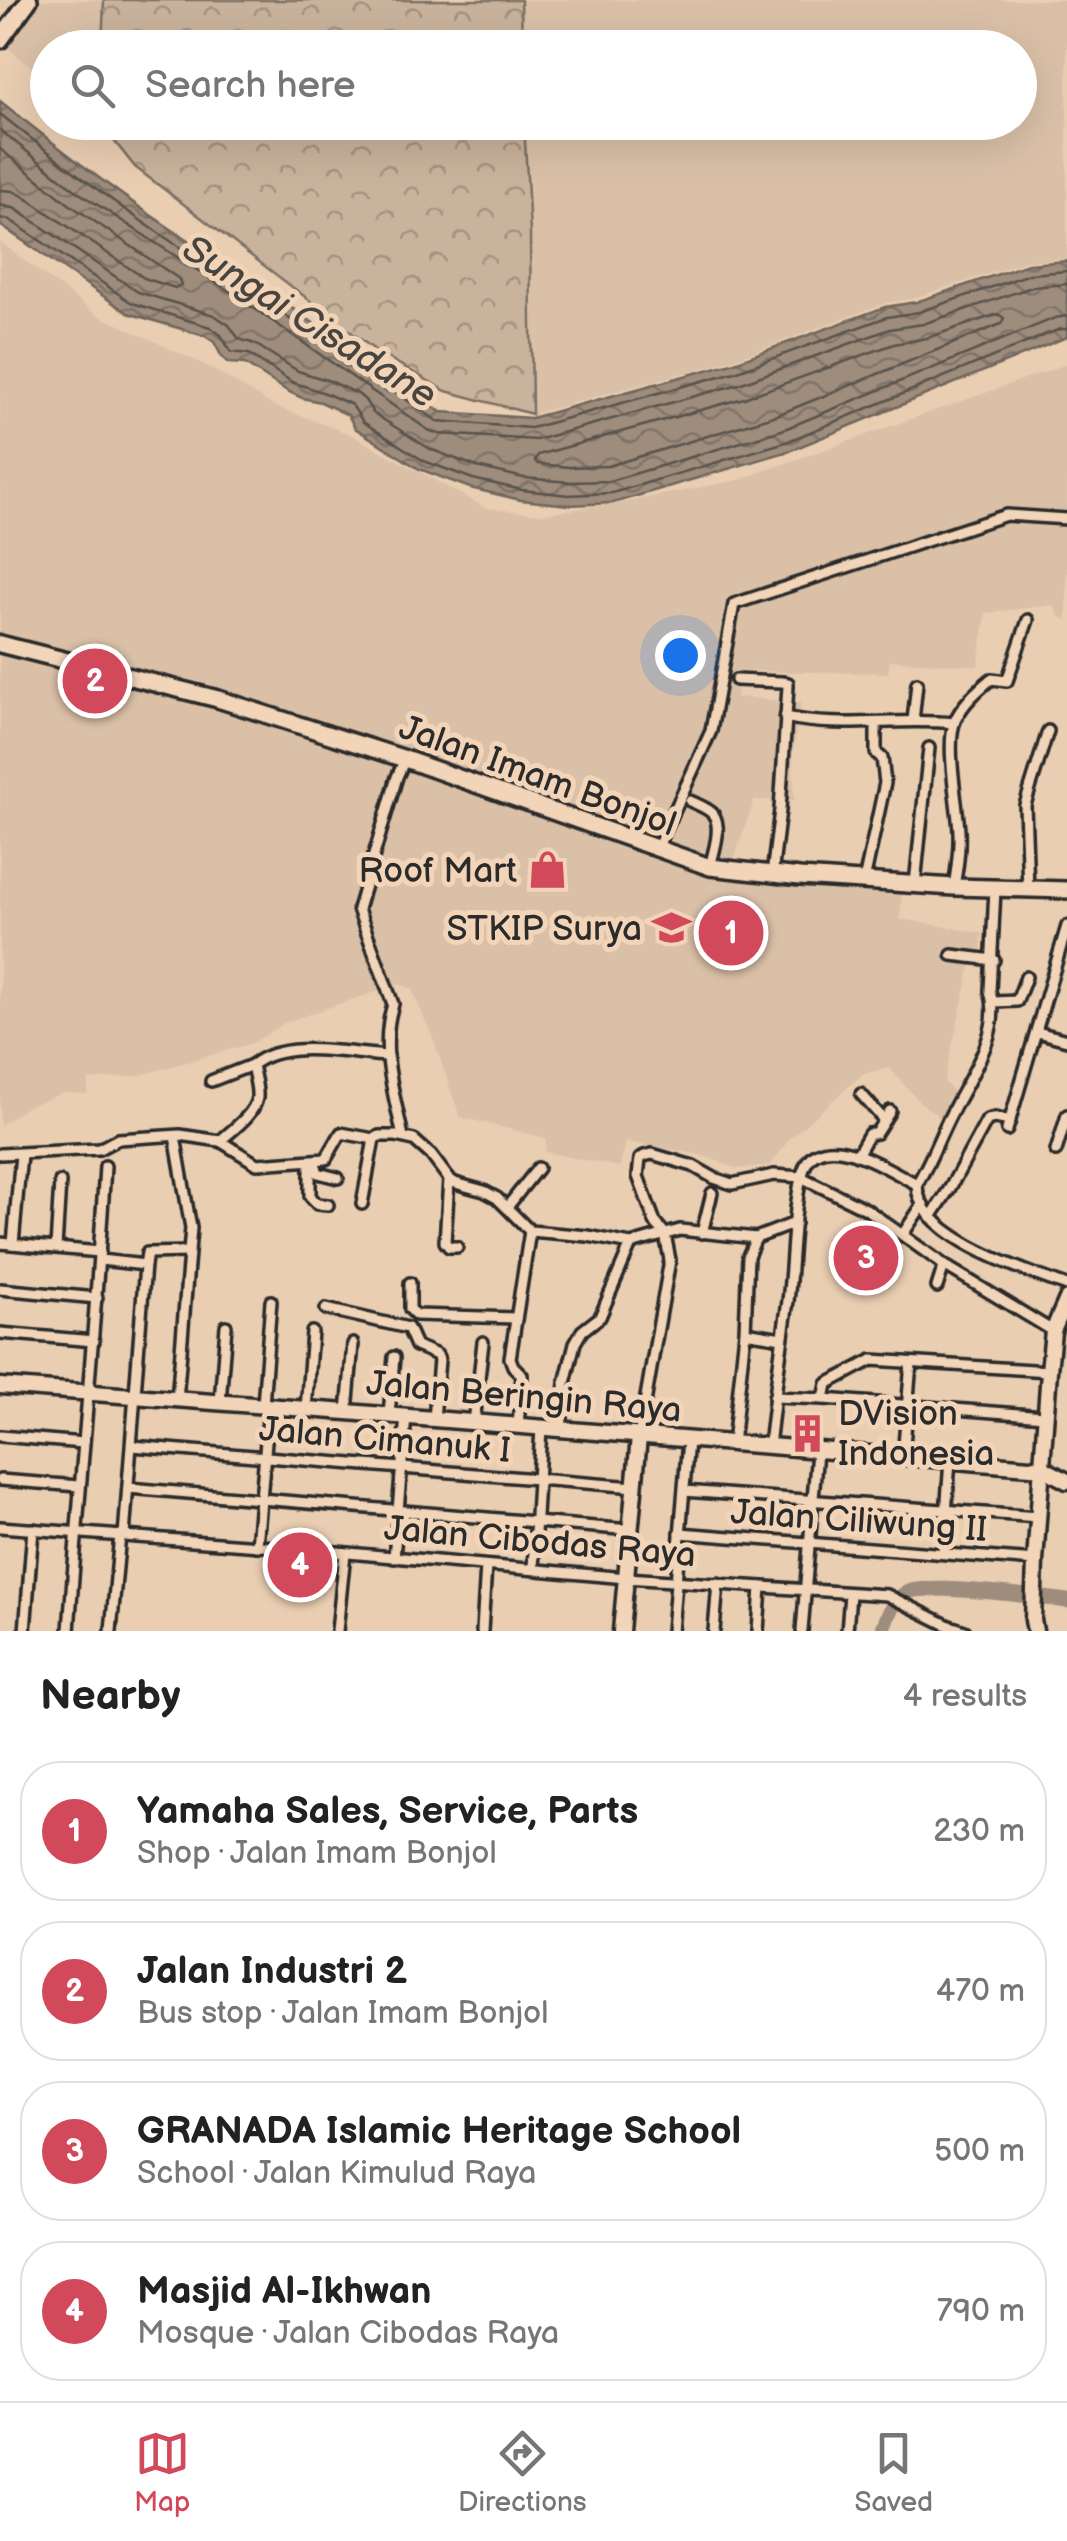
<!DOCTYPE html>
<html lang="en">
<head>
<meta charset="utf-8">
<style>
  :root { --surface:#fff; --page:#f2f2f2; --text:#222; --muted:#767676; --line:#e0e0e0; --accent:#d1495b }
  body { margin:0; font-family:"Balsamiq Sans",sans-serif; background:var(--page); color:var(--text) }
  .you { position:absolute; left:680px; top:655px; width:35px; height:35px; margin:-25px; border:8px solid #fff; border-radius:50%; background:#1a73e8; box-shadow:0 0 0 15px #1a73e833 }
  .badge { display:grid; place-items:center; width:65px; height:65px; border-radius:50%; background:var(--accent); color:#fff; font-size:32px; font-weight:700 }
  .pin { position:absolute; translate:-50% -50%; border:5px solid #fff; box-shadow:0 2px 10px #0006 }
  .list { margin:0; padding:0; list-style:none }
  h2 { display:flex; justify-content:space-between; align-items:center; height:130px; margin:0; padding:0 40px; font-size:42px }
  h2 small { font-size:32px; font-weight:400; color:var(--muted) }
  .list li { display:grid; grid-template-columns:65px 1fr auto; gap:30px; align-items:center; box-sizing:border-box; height:140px; margin:0 20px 20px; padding:0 20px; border:2px solid var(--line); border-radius:40px }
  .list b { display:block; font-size:38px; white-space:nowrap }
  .list p { margin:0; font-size:32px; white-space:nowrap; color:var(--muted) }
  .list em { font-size:32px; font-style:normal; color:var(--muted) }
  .icon { flex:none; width:55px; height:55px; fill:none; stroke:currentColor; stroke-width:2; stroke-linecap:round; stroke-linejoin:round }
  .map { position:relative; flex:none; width:1067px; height:1631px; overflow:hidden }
  .search { position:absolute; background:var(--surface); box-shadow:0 10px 40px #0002; left:30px; right:30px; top:30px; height:110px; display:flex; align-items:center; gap:25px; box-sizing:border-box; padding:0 35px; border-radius:55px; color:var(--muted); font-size:38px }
  .sheet { height:770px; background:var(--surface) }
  nav { display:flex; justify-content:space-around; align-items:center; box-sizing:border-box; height:140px; border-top:2px solid var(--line); background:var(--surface); font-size:28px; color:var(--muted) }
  nav a { display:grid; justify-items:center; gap:5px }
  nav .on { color:var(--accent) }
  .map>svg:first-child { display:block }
</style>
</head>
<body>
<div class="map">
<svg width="1067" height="1631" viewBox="0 0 1067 1631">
  <defs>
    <pattern id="forest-crowns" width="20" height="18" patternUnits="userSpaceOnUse" patternTransform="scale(2.5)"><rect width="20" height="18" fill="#cab39c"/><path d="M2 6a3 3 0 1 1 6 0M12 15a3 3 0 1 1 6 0" fill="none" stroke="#a4927f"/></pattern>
    <pattern id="water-waves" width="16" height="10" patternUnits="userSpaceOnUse" patternTransform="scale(2.5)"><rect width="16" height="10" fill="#9e8d7d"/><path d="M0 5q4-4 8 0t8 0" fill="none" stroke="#817367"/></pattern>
  </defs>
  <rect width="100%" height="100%" fill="#eaceb2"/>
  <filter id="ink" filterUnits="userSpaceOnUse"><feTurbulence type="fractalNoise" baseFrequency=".01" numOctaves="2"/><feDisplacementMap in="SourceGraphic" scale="20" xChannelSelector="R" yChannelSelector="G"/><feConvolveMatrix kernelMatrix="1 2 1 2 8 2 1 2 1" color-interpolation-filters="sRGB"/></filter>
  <g filter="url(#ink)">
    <g fill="#dac0a7">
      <polygon points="39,0 104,0 101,47 48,48 47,78 44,78 4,44 31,16"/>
      <polygon points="521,0 1067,0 1067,259 1027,261 912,299 886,303 732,360 532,414 530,232 524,123 1020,122 1020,48 522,47"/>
      <polygon points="0,242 96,314 209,367 274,406 350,434 486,508 541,514 626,502 738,480 1067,364 1067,620 1059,617 1054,605 986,613 978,666 890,660 888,673 740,671 736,697 801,702 793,753 794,800 754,800 729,874 902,890 900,919 982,933 981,961 971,965 944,1081 967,1106 948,1124 919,1101 889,1068 863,1074 789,1139 771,1165 738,1169 701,1155 626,1142 620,1167 545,1152 546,1138 460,1117 433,1038 411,988 399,984 286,1022 253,1043 138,1076 89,1080 87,1094 63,1093 28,1106 0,1125"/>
    </g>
    <g fill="url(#forest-crowns)" stroke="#7a6f64" stroke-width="2.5">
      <polygon points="104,0 521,0 522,47 102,47"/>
      <polygon points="99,122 524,123 530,232 532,414 446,391 376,351 135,167"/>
    </g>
    <path fill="url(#water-waves)" stroke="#70665c" stroke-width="2.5" d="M0,101C79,164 159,226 246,276L441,412L531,418L732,363L885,307L916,302L1028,264L1067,261V337L789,451L613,503L569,505L521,500L470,488L419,469L355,428L348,415L321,402L302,398L287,391L245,364L228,363L222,357L214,342L205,336L128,313L0,225Z"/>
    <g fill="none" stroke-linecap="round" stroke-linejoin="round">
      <g stroke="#59524c" stroke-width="2.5">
        <path d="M0,114C77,175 156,236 241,285L437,421L531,428L735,372L887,317L919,312L1030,274L1067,271"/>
        <polyline points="0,130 78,192 235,295 428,430 439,434 536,440 739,384 890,329 923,324 1032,287 1067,284"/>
        <polyline points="0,149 69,204 179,279 181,285 175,288 144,278 23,196 13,191 0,190"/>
        <polyline points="0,205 16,209 138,292 214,315 229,325 239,339 255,344 298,371 330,381 358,394 365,400 373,413 430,449 477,467 524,478 570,482 610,481 782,430 1055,318 1067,316"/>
        <polyline points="0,218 10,220 132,303 210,327 221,335 231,352 249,354 292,382 325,393 352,405 363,422 424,461 473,479 522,490 569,495 612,493 786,442 1060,329 1067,329"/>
        <polygon points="998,314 1004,318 1001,324 777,415 608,466 569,467 538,464 535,461 538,455 744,398 894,344 927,338"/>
      </g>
      <path stroke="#9e8d7d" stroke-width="15" d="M882,1631C887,1617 893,1599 908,1592C928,1583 1040,1597 1067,1601"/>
      <defs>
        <g id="street">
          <polyline points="736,680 782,682 788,683 788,686 780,810 772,875"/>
          <path d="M785,717C841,730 897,717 954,723"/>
          <polyline points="913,721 917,683"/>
          <path d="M690,801C697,804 709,809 713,814C723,827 713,853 710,867"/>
          <polyline points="657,849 711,731 734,604 1006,515 1067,519"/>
          <polyline points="864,881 885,783 882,758 876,753 876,723"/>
          <polyline points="915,884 929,748"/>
          <path d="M954,887C957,869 960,851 959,832C958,805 945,744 955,721C962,704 978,690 991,679L1007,681L1028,620"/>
          <polyline points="1028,890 1025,805 1048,731"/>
          <polyline points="952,955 994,960"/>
          <polyline points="994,1002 1017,1001 1026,977"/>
          <polyline points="1037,1032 1067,1040"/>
          <polyline points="211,1081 252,1065"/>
          <polyline points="861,1094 884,1120"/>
          <polyline points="1007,1130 1067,926"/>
          <polyline points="175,1136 191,1228 177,1400"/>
          <path d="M403,1137C394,1093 379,1048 393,1004L358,909L397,777L405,759"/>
          <path d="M220,1141C232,1130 254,1115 257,1098C258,1087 254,1076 252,1065C285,1038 348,1054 388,1056"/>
          <polyline points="1056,1151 1067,1115"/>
          <polyline points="0,1154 99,1149 118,1139 180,1135 220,1141 257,1164 326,1159 341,1133 374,1139"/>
          <polyline points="857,1155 869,1134 876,1133 890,1111"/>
          <polyline points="310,1161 310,1196 317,1204 328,1205"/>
          <polyline points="315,1163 318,1173 338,1178"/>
          <polyline points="449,1179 445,1242 449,1247 457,1247"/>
          <path d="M917,1184C931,1161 939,1137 951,1114C969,1077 1003,1032 990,991L995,889"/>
          <path d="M917,1184C916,1237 1027,1271 1067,1286"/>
          <polyline points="362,1204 374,1139 379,1136 396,1136 414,1140 431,1155 449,1179 455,1183 484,1191 497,1198 530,1231 588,1236 631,1244 680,1230 756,1238"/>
          <polyline points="508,1206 538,1168"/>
          <polyline points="931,1217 950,1188 987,1120 995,1118 1010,1121"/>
          <polyline points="702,1233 712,1193"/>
          <polyline points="903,1234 923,1204"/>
          <polyline points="0,1243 100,1252"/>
          <polyline points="13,1244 21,1154"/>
          <polyline points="56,1248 60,1182"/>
          <polyline points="100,1260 145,1265 124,1536"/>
          <polyline points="145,1265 147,1253 189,1252"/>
          <polyline points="410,1283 410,1309 416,1315 516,1318"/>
          <polyline points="937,1287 944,1265"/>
          <polyline points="0,1289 97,1298"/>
          <polyline points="326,1309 408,1328 416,1346 437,1355 439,1360 434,1419"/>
          <polyline points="745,1332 782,1338"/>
          <polyline points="0,1333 94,1341"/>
          <polyline points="774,1397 824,1399 1045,1416"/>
          <polyline points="824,1399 827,1384 872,1360 1049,1371"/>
          <polyline points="220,1402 226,1326"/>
          <polyline points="263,1405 271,1301"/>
          <polyline points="306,1409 312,1332"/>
          <polyline points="347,1412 353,1344"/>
          <polyline points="389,1415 394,1357"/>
          <polyline points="474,1423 483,1342"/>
          <polyline points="518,1426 522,1375 513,1366 510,1358 530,1231"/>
          <polyline points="561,1430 565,1383 575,1343 582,1331 600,1317 631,1244"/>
          <polyline points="0,1436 83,1443"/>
          <polyline points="639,1437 670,1260 665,1234 655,1222 638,1176 640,1159 644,1156 652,1154 693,1166 714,1178 732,1184 774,1175 801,1177 866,1209 944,1265 1053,1331"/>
          <polyline points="733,1444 745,1332 748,1256 756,1238 795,1223"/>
          <polyline points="132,1446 635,1487"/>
          <path d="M769,1447C774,1398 781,1349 788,1301C793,1260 792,1218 801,1178C804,1168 807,1157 817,1153C844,1139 892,1172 917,1184"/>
          <polyline points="903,1457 911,1363"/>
          <polyline points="0,1480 79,1486"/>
          <polyline points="128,1488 631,1530"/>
          <polyline points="684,1491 1038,1517"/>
          <polyline points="0,1527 315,1550 626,1578 887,1595 947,1625 965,1631"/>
          <polyline points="680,1533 1035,1561"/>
          <polyline points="257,1546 269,1406"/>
          <polyline points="943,1553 950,1461"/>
          <polyline points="394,1558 406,1416"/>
          <polyline points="533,1569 541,1428"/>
          <polyline points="25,1631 33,1529"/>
          <path d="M69,1631C80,1476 96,1321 105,1166"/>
          <polyline points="111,1631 120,1535"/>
          <polyline points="337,1631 345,1553"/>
          <polyline points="482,1631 486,1566"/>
          <polyline points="672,1631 688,1440"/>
          <polyline points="714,1631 718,1583"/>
          <polyline points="758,1631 761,1587"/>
          <polyline points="802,1631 817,1451"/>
          <polyline points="847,1631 850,1594"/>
        </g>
        <g id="secondary">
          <polyline points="0,1386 347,1412 1043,1468 1067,1481"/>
          <polyline points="621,1631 639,1437"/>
          <polyline points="1035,1631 1033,1620 1035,1561 1049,1371 1053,1331 1067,1299"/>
        </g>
        <g id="primary">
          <polyline points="0,40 29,0"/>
          <polyline points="0,644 218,699 405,759 710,867 800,877 954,887 1067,890"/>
        </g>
      </defs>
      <use href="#street" stroke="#2b2b2b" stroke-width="16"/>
      <use href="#secondary" stroke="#2b2b2b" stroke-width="21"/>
      <use href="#primary" stroke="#2b2b2b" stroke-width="22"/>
      <use href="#street" stroke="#f2d5b8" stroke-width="9"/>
      <use href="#secondary" stroke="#f2d5b8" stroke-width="14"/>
      <use href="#primary" stroke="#f2d5b8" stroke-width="15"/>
    </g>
  </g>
  <defs>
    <symbol id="shop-bare" viewBox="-9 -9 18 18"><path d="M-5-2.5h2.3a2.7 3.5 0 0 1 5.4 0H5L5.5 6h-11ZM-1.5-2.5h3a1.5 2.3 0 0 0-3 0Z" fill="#d1495b" stroke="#f2d5b8" stroke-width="2.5" paint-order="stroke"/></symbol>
    <symbol id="university-bare" viewBox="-9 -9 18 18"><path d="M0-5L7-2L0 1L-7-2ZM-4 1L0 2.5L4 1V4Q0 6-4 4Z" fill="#d1495b" stroke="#f2d5b8" stroke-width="2.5" paint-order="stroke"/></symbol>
    <symbol id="building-bare" viewBox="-9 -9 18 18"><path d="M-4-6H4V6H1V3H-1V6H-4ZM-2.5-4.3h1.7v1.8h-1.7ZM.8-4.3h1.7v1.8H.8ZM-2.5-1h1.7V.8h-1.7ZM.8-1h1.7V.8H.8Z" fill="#d1495b" stroke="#f2d5b8" stroke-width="2.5" paint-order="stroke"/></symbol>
  </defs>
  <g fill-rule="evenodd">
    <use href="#shop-bare" x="520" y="842" width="55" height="55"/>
    <use href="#university-bare" x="644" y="900" width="55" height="55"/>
    <use href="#building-bare" x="780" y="1406" width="55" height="55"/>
  </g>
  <g text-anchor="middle" stroke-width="10" stroke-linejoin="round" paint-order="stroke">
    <g font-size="35" fill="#2b2b2b" stroke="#f2d5b8">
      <text transform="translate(538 775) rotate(20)" y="12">Jalan Imam Bonjol</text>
      <text transform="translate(524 1396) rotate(5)" y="12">Jalan Beringin Raya</text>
      <text transform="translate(385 1439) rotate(5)" y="12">Jalan Cimanuk I</text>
      <text transform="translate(859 1520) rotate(4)" y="12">Jalan Ciliwung II</text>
      <text transform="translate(540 1541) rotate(5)" y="12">Jalan Cibodas Raya</text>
    </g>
    <g font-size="35" fill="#2b2b2b" stroke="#f2d5b8" text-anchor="end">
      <text x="517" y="882">Roof Mart</text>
      <text x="642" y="940">STKIP Surya</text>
      <text x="838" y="1425" text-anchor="start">DVision<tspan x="838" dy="40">Indonesia</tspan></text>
    </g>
    <g font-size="38" font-style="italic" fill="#484440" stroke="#f2d5b8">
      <text transform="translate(310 321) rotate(32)" y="13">Sungai Cisadane</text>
    </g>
  </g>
</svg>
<div class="you"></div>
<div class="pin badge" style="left:731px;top:933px">1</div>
<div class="pin badge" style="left:95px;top:681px">2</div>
<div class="pin badge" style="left:866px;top:1258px">3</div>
<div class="pin badge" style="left:300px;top:1565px">4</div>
<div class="search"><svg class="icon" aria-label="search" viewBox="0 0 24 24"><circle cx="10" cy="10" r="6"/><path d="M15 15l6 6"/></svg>Search here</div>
</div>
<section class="sheet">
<h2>Nearby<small>4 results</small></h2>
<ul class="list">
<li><span class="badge">1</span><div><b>Yamaha Sales, Service, Parts</b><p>Shop · Jalan Imam Bonjol</p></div><em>230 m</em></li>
<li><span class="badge">2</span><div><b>Jalan Industri 2</b><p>Bus stop · Jalan Imam Bonjol</p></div><em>470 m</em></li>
<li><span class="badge">3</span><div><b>GRANADA Islamic Heritage School</b><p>School · Jalan Kimulud Raya</p></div><em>500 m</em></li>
<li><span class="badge">4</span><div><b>Masjid Al-Ikhwan</b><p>Mosque · Jalan Cibodas Raya</p></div><em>790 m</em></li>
</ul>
</section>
<nav>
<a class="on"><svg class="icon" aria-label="map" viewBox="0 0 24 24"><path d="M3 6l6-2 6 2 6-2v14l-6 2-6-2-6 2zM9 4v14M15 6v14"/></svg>Map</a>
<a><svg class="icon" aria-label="directions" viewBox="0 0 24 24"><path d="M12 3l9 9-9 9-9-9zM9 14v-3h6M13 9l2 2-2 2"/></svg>Directions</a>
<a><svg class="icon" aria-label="saved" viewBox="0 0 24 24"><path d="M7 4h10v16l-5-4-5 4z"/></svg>Saved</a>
</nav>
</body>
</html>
